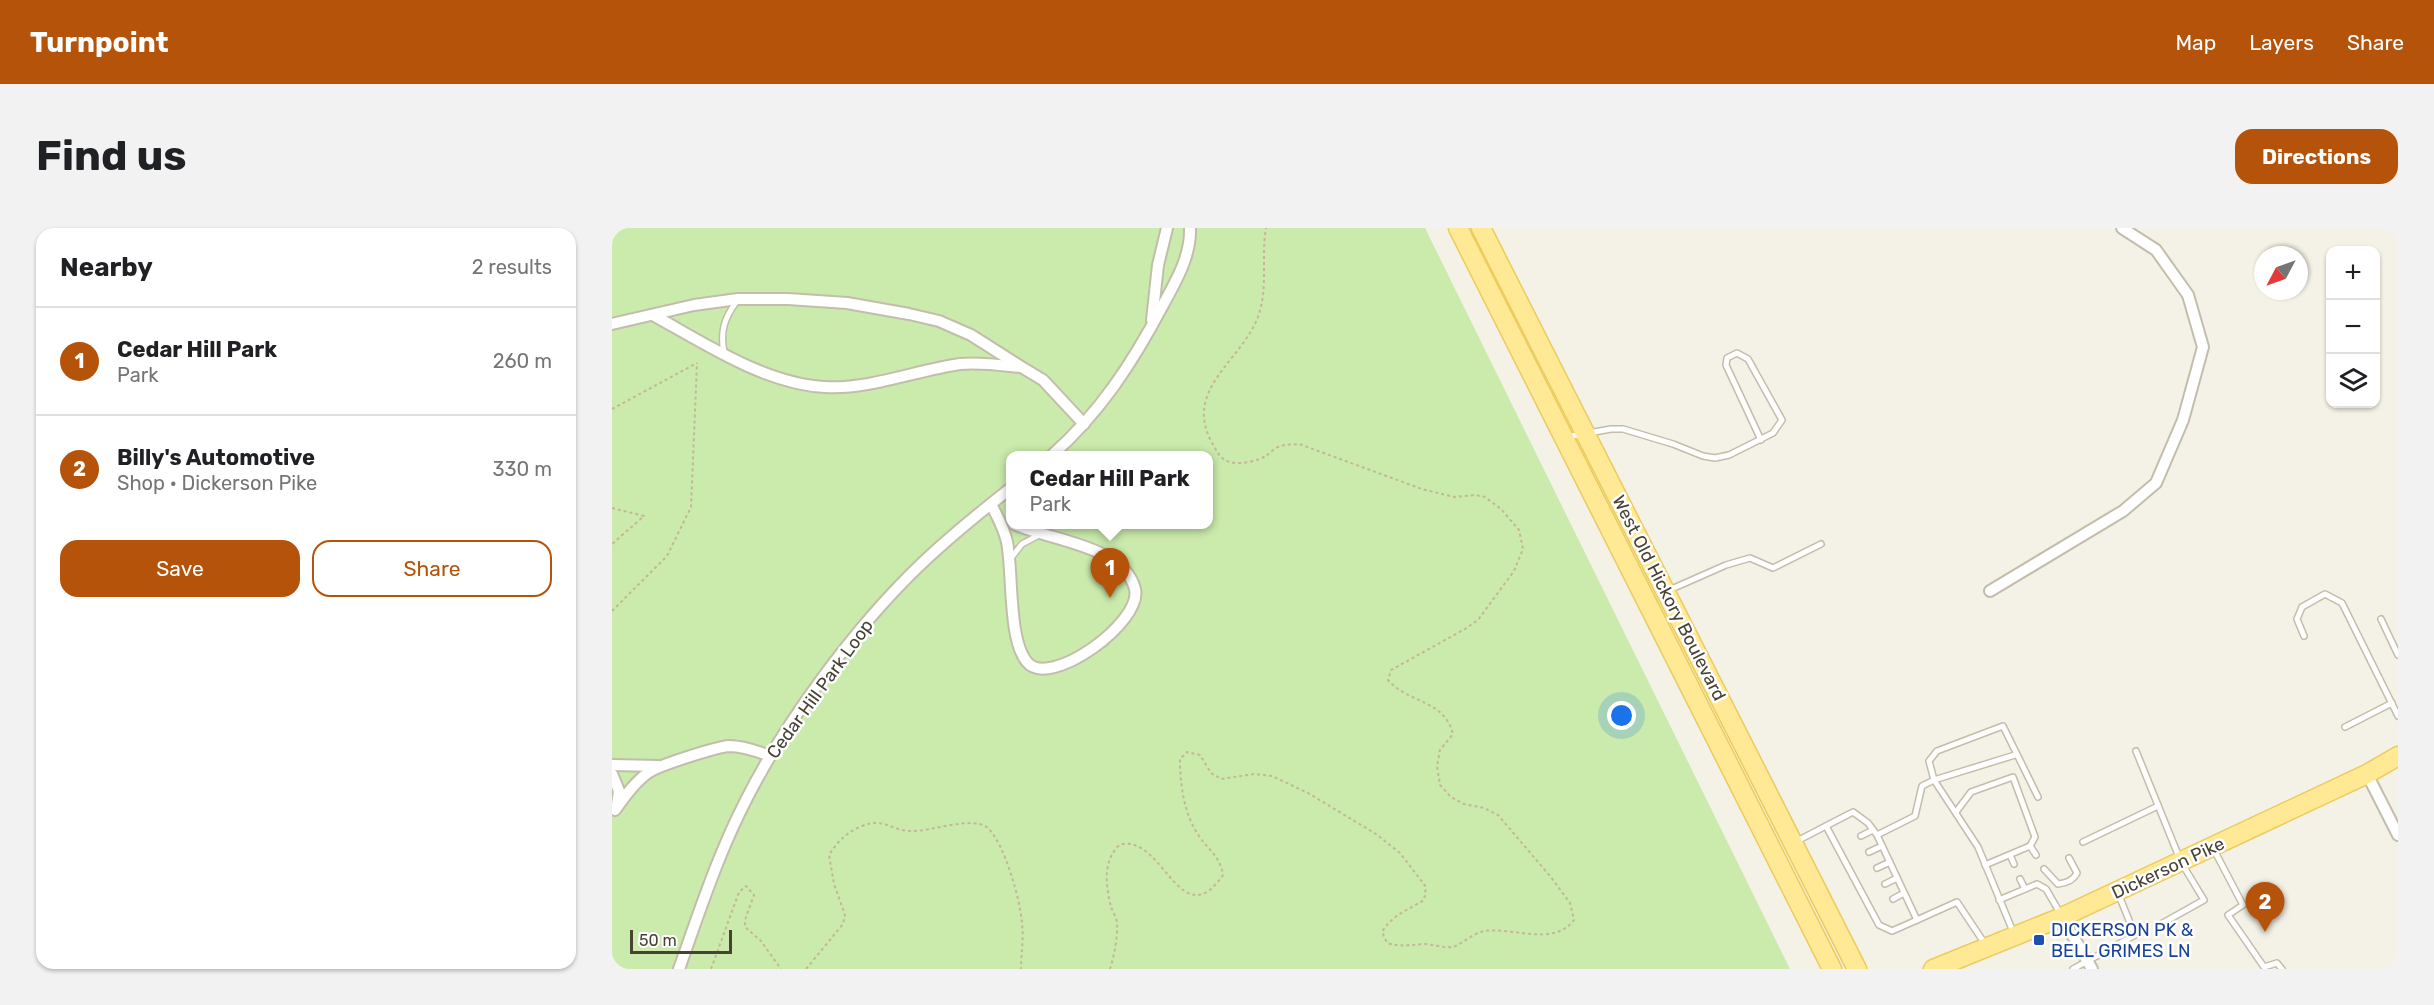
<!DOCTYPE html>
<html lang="en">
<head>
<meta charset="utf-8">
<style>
  :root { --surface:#fff; --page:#f2f2f2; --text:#202124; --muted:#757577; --line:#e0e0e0; --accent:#b45309 }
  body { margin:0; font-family:Rubik,sans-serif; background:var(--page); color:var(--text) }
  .controls { position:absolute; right:18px; top:18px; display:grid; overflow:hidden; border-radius:12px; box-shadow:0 2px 4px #0004 }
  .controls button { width:54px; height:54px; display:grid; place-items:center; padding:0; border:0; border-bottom:2px solid var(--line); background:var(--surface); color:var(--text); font:30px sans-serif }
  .compass { position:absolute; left:1642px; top:18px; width:54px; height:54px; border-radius:50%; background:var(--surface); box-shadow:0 2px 4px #0004; rotate:229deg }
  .scale { position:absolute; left:18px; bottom:15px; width:102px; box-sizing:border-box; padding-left:6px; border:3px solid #484235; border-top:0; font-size:16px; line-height:21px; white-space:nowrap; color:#484235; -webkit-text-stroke:4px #fff; paint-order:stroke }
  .you { position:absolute; left:1010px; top:488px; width:21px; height:21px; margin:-15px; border:4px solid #fff; border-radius:50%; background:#1a73e8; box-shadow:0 0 0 9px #1a73e833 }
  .badge { display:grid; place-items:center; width:39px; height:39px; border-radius:50%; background:var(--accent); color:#fff; font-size:20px; font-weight:700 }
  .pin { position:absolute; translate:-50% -50px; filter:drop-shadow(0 2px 3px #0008) }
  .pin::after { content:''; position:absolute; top:32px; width:21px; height:18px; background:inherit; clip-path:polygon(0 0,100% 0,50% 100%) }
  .popup { position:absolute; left:394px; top:223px; width:207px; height:78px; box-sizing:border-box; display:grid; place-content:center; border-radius:12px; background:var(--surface); filter:drop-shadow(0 2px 4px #0005); font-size:20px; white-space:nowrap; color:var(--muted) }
  .popup b { font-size:22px; color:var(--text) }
  .popup::after { content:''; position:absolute; left:50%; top:100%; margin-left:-12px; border:12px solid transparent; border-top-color:var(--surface) }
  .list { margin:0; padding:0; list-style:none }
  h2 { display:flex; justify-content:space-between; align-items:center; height:78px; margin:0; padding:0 24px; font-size:26px }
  h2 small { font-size:20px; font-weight:400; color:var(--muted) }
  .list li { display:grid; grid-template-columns:39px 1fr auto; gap:18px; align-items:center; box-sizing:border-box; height:108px; padding:0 24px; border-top:2px solid var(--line) }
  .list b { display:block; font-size:22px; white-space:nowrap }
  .list p { margin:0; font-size:20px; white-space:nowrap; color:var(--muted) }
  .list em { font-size:20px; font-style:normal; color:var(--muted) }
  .actions { display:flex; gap:12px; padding:18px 24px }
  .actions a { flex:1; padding:14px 0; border:2px solid var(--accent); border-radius:18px; text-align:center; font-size:21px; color:var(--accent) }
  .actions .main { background:var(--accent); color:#fff }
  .icon { flex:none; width:33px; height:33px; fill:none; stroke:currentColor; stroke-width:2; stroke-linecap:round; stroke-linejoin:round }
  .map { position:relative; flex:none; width:1786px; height:741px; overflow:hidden; border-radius:18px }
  header { display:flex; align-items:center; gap:36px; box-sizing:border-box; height:84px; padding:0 30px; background:var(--accent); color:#fff }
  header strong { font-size:28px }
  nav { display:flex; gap:33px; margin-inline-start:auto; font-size:21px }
  .intro { display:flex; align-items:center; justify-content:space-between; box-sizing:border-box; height:144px; padding:0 36px }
  h1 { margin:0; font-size:42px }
  .button { padding:15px 27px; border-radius:18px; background:var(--accent); color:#fff; font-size:21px; font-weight:700 }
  main { display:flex; gap:36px; padding:0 36px }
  aside { flex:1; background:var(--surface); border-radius:18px; box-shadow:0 2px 4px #0004 }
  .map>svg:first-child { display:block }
</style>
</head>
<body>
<header>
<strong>Turnpoint</strong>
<nav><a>Map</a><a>Layers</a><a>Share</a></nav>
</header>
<div class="intro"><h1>Find us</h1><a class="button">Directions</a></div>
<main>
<aside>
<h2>Nearby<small>2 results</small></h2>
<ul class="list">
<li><span class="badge">1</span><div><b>Cedar Hill Park</b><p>Park</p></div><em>260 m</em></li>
<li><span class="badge">2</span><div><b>Billy's Automotive</b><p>Shop · Dickerson Pike</p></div><em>330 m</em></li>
</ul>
<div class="actions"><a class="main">Save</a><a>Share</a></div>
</aside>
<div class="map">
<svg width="1786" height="741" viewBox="0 0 1786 741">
  <rect width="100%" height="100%" fill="#f4f1e6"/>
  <path fill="#caebac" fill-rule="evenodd" d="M0,0H813L1178,741H0ZM399,228H597V296H399Z"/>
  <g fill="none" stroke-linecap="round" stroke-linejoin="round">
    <defs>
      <g id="lane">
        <path d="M112,125C108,104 112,90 125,73"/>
        <polyline points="954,209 999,201 1011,201 1061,216 1091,228 1103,230 1117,227 1161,205 1170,192 1136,131 1125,125 1115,130 1114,137 1149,212"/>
        <polyline points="399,330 410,316 429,306"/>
        <polyline points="1055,363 1114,337 1138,330 1161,340 1209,316"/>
        <polyline points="1769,391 1786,427"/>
        <polyline points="1692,408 1685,391 1690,379 1713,366 1730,375 1786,488"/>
        <polyline points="1733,499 1780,475"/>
        <polyline points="1524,523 1569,634 1592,672 1549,696"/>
        <polyline points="1403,527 1322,552 1317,533 1325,523 1391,498 1426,569"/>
        <polyline points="1344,584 1359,564 1401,549 1423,609 1418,618 1373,637"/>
        <polyline points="1214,598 1267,697 1280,703 1305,692"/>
        <polyline points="1265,607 1303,588 1310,558 1322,552 1366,619 1402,706"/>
        <polyline points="1249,608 1261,602"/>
        <polyline points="1185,613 1241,584 1256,595 1265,607 1305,692 1345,674 1373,716"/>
        <polyline points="1471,614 1546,578"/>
        <polyline points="1418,618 1424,627"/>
        <polyline points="1601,620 1631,677 1616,687 1652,739 1665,735 1670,741"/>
        <polyline points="1257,624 1270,618"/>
        <polyline points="1398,627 1402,636"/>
        <polyline points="1265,640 1278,634"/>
        <path d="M1432,641L1446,656C1454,655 1461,653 1465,645L1457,630"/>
        <polyline points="1408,651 1413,661"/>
        <polyline points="1273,656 1285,650"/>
        <polyline points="1281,671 1292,665"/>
        <polyline points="1387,672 1425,656 1434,661 1448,685"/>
        <polyline points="1461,741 1523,707 1506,665"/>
      </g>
      <g id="street">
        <path d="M41,87C92,115 153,156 213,159C256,162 305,142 348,136C368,134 388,137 408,139"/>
        <polyline points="540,92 546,37 555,0"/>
        <polyline points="0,96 82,77 126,71 176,71 235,75 297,86 327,93 359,107 411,140 431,152 472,196"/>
        <path d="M439,228C488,185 521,134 551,77C564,53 579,28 578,0"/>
        <path d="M379,276C385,288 392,300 395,314C401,344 396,412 415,434C437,462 531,394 523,361C512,317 436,312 402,296"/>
        <polyline points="1378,363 1511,283 1544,255 1571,192 1591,119 1576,67 1544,22 1510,0"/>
        <polyline points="0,537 46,538"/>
        <polyline points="0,546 7,563 5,577"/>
        <polyline points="1755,546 1786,607"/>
        <path d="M3,582C13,568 23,554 37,544C48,537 104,519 117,518C131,518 145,523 158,528"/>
        <polyline points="1450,689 1480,741"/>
        <path d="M67,741C87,685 106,626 134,572C174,493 242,401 306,339C335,311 367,285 399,260"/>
      </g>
      <g id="primary">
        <polyline points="846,0 1220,741"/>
        <polyline points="869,0 1245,741"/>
        <polyline points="1321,741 1450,689 1755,546 1786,528"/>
      </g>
    </defs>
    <use href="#lane" stroke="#c3bdab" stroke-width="8"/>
    <use href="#street" stroke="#c3bdab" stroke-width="14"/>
    <use href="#primary" stroke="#eccb5d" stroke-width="21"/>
    <g stroke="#c3b798" stroke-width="2" stroke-dasharray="3 3" stroke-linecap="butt">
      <polyline points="0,181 85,135"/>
      <polyline points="0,280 32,288 0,316"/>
      <polyline points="0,383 55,328 79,279 85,135"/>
      <polyline points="99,741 127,664 134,658 142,667 133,692 133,699 149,713 169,741"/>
      <path d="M194,741L231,696L233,687L222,656L217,627C225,614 235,604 250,598C272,589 280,603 299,603C318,604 361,587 376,600C393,617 408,671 410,695C412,711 409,725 409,741"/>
      <path d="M498,741C502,728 506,709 505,696C505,690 501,684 499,679C495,662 491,641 501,625C503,621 506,617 511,616C552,610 569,708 611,647C608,628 597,623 587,608C572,586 568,557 568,531L575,524L588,527L599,545L609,551L642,546L660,548L696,565L764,606L788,625L814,659L812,672C796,682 780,687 770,704L775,715C789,719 797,717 811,716C820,716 831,720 840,719C850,717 860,705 873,703C901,699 942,719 962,692L958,675L938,648L886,587L872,580L852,576L839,569L828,557L825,538L828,522L841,506C832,471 797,476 776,452L779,442L853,401L866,392L902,343L911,321L907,302L889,281L873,269L863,267L842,269L810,261L687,216C681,217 674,216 669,218C663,219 658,225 654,228C645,233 628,237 618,234C608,232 605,223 600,215C570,160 632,132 647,86C656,58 649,29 654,0"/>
    </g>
    <use href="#lane" stroke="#fff" stroke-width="5"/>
    <use href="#street" stroke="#fff" stroke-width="10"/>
    <use href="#primary" stroke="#ffe994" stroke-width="18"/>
  </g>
  <rect fill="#1a4fb4" stroke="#fff" stroke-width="2" x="1421" y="706" width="12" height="12" rx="3"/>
  <g text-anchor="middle" stroke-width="5" stroke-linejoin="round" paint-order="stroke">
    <g font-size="18" fill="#484235" stroke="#fff">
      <text transform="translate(1057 370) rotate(63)" y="6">West Old Hickory Boulevard</text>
      <text transform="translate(208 461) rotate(-54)" y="6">Cedar Hill Park Loop</text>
      <text transform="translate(1556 640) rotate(-25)" y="6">Dickerson Pike</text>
    </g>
    <g font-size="18" fill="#164399" stroke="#fff" text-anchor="start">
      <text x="1439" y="708">DICKERSON PK &amp;<tspan x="1439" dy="21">BELL GRIMES LN</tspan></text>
    </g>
  </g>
</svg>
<div class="controls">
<button>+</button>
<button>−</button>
<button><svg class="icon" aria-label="layers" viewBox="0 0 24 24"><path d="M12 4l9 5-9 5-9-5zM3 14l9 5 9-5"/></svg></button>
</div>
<svg class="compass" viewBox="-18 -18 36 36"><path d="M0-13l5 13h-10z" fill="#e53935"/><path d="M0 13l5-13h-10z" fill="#757577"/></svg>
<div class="scale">50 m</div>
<div class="you"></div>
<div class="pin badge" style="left:498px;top:370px">1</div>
<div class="popup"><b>Cedar Hill Park</b>Park</div>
<div class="pin badge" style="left:1653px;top:704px">2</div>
</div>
</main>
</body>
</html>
